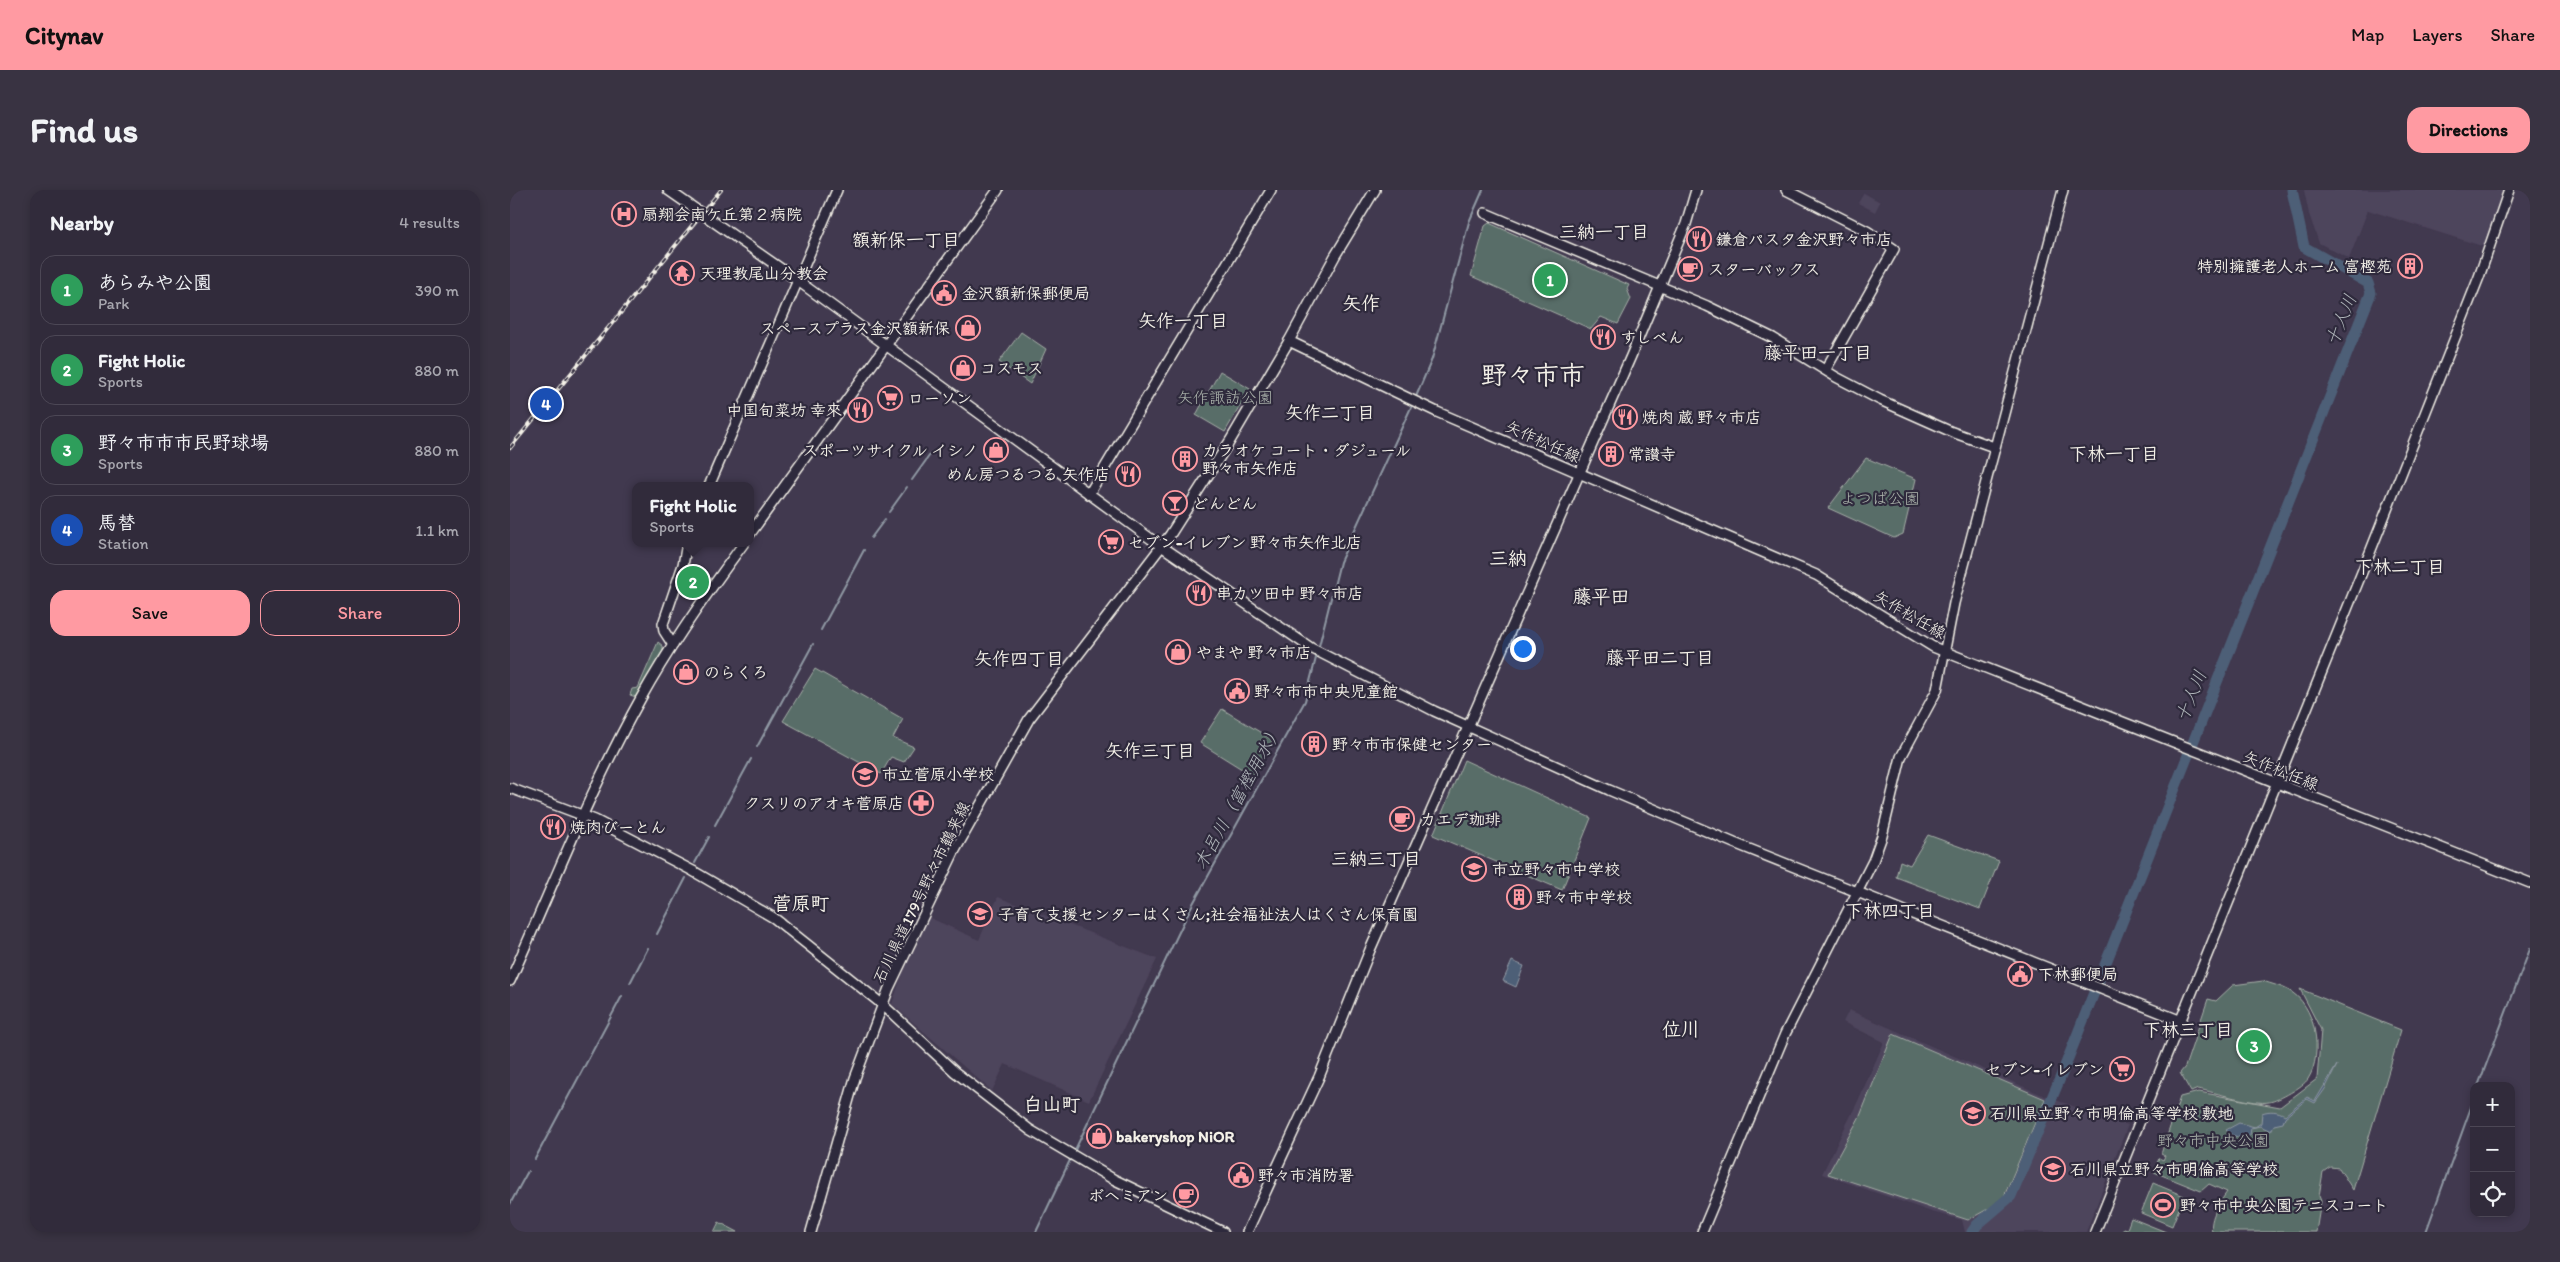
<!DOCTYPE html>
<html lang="en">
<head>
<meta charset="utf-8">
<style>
  :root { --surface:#312b3b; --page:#393342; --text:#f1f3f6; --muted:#a8a7af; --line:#4c4755; --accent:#ff9aa2 }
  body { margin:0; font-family:Itim,"Klee One",sans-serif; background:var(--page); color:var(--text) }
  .controls { position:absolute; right:15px; bottom:15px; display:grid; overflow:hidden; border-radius:10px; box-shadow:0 2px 8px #0003 }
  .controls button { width:45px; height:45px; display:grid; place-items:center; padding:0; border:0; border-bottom:1px solid var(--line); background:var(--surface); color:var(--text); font:25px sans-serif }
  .you { position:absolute; left:1012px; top:458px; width:18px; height:18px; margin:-12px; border:4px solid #fff; border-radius:50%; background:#1a73e8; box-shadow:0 0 0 8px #1a73e833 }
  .badge { display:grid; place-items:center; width:32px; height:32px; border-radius:50%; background:var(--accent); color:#fff; font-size:16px; font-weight:700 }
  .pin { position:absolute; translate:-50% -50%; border:2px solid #fff; box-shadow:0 1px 5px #0006 }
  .popup { position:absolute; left:122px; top:292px; width:122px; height:65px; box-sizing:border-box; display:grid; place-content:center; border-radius:10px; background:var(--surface); filter:drop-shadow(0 1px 4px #0005); font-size:16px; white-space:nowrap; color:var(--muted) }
  .popup b { font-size:19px; color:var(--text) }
  .popup::after { content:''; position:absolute; left:50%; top:100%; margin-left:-10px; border:10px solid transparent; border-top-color:var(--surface) }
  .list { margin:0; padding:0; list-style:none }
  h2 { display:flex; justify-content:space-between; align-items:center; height:65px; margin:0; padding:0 20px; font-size:21px }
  h2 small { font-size:16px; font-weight:400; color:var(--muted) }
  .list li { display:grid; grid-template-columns:32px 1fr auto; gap:15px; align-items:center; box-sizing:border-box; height:70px; margin:0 10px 10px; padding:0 10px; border:1px solid var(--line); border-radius:15px }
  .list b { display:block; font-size:19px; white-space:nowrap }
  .list p { margin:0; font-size:16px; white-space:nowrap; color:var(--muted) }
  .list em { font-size:16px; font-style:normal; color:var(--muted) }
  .actions { display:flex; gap:10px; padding:15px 20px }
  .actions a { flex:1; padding:11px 0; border:1px solid var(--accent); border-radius:15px; text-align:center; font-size:18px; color:var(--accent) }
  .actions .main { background:var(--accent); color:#111 }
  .icon { flex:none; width:28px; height:28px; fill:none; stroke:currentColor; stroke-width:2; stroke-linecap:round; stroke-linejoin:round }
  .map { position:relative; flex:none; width:2020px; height:1042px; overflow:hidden; border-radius:15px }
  header { display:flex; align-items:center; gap:30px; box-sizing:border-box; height:70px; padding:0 25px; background:var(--accent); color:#111 }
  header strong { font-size:24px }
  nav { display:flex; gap:28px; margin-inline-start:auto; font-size:18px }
  .intro { display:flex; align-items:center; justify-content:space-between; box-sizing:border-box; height:120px; padding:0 30px }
  h1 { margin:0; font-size:35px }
  .button { padding:12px 22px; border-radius:15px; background:var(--accent); color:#111; font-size:18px; font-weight:700 }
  main { display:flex; gap:30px; padding:0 30px }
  aside { flex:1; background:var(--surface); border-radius:15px; box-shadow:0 2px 8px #0003 }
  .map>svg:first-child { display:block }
</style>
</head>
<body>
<header>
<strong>Citynav</strong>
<nav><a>Map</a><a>Layers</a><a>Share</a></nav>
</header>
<div class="intro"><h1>Find us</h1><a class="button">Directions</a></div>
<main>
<aside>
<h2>Nearby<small>4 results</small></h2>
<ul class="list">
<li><span class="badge" style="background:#2e9e5b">1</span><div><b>あらみや公園</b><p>Park</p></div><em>390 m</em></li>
<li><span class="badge" style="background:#2e9e5b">2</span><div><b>Fight Holic</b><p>Sports</p></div><em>880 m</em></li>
<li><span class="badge" style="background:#2e9e5b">3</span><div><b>野々市市市民野球場</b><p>Sports</p></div><em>880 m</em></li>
<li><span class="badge" style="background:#1a4fb4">4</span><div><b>馬替</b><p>Station</p></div><em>1.1 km</em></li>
</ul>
<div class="actions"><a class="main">Save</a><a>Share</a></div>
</aside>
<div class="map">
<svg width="2020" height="1042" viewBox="0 0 2020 1042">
  <rect width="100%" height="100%" fill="#41394f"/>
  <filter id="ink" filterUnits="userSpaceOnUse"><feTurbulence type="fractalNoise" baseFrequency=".02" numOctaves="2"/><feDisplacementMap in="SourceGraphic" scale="10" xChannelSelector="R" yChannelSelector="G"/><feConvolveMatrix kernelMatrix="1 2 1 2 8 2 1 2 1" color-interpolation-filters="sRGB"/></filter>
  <g filter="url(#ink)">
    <g fill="#4e445c">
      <polygon points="1794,0 1994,0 1975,57 1858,20 1839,69 1809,53 1799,24"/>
      <polygon points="1354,3 1370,12 1365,22 1348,13"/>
      <polygon points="458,128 468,135 458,150 450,144 449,140"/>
      <polygon points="488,707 647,769 579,911 495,874 482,901 382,814 399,765 418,727 469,750"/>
      <polygon points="1339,820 1537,907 1618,935 1576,1042 1455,1042 1452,1030 1422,1022 1312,984 1348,911 1374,852 1333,832"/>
    </g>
    <g fill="#586d67" stroke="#a6afa8">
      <polygon points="979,33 1119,95 1117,99 1121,109 1108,134 1091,127 1081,139 961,86 975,36"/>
      <polygon points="511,142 536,159 520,194 489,172"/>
      <polygon points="710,181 740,199 715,242 686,225"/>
      <polygon points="1356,268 1406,289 1393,344 1384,348 1318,318"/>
      <polygon points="148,452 153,456 153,460 126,507 120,505 122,499 128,498"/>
      <polygon points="305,479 393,529 383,548 404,557 394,572 381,567 371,584 273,531"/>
      <polygon points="712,519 763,550 743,586 690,553"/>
      <polygon points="954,570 1081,628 1052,700 923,645"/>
      <polygon points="1418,645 1489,671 1470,719 1386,687 1390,671 1400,675"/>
      <path d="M1753,791C1761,794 1771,796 1778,800C1806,814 1814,864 1798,889C1794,896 1768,911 1759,912C1745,915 1704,902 1688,899L1681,902L1670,883L1675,877L1698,809L1706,811L1723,795Z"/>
      <path d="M1790,799L1891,840L1843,1000L1829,978L1820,977L1813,982L1809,1006L1811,1011L1806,1042H1702C1699,1028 1710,1012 1717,1002L1699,994L1691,1001L1644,982L1649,968L1653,970L1655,966L1651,964L1670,907L1689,902L1770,917L1807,889L1811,840Z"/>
      <polygon points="1383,844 1535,909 1492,1011 1458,1030 1318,984 1350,926"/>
      <polygon points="1643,993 1674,1006 1662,1036 1631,1023"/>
      <polygon points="1621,1028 1656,1042 1612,1042 1614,1038 1617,1039"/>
      <polygon points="209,1032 228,1042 204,1042"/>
    </g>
    <g fill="#4d5f77" stroke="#9099a4">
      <polygon points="1002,771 1014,776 1006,797 993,791"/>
      <path d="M1827,875L1815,899L1805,913L1797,909L1775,927L1773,933L1764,935L1761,941L1750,936L1741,938L1740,945L1732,948L1721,945L1716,940L1729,933L1745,937L1751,933L1752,923C1760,920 1768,921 1775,925L1797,907L1805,911Z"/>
    </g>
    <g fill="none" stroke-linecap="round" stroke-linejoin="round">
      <g stroke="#9099a4" stroke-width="2">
        <polyline points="905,209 922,169 959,32 973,0"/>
        <polyline points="402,290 422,262"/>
        <polyline points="379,322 397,297"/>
        <polyline points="361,348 375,329"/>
        <polyline points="311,440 354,360"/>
        <polyline points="808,460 830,372 903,213"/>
        <polyline points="247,557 303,454"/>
        <polyline points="205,635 241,569"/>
        <polyline points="185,673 199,647"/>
        <polyline points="147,744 176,688"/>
        <polyline points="120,793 138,758"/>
        <polyline points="1968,896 2020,759"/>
        <polyline points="564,962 680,719 795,511 807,464"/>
        <polyline points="25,969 112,806"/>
        <polyline points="0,1014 18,981"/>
        <polyline points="526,1042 561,968"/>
        <polyline points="1916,1042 1964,909"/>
      </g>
      <polyline stroke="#4d5f77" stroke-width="11" points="1462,1042 1467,1035 1501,1006 1551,886 1861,103 1858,93 1794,57 1782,0"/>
      <defs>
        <g id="tertiary">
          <polyline points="158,0 280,85 641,349 801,458 924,521 1099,600 1224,653 1669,830"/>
          <polyline points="1276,0 1357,41 1384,59 1316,179"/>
          <polyline points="975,23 1197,116 1263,148 1326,187 1370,210 1442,242 1484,257"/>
          <polyline points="199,296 327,0"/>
          <polyline points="579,304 761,0"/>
          <polyline points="240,344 488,0"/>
          <polyline points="163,455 154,441 153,434 173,375 177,353"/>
          <polyline points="0,598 85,630 183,681 264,728 373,815 445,882 520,940 603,989 713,1042"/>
          <path d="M0,791C43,696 80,599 131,508C161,454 197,403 234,353"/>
          <polyline points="737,1042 809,887 860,760 1121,166 1176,34 1186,0"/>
          <polyline points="1192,1042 1275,844 1363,671 1372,646 1391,567 1427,500 1444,413 1553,0"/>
          <polyline points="1585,1042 1861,360 1969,87 1999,0"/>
        </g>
        <g id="secondary">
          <polyline points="779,151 927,222 1306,385 1423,457 2020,693"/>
          <polyline points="301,1042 345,888 379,798 444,662 519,529 660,345 720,251 779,151 825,66 865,0"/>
        </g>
      </defs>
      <use href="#tertiary" stroke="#f4f1e8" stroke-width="12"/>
      <use href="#secondary" stroke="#f4f1e8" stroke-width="12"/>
      <use href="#tertiary" stroke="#2f2a3d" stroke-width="9"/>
      <use href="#secondary" stroke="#2f2a3d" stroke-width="9"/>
      <defs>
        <polyline id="rail" points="0,258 211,0"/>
      </defs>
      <use href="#rail" stroke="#f4f1e8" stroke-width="4"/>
      <use href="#rail" stroke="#2f2a3d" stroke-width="2" stroke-dasharray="5.5" stroke-linecap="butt"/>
    </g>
  </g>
  <defs>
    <symbol id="hospital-ring" viewBox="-11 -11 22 22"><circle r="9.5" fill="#2f2a3d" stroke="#ff9aa2" stroke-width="1.5"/><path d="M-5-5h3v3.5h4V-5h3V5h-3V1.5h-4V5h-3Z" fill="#ff9aa2"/></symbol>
    <symbol id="restaurant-ring" viewBox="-11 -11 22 22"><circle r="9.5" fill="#2f2a3d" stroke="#ff9aa2" stroke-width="1.5"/><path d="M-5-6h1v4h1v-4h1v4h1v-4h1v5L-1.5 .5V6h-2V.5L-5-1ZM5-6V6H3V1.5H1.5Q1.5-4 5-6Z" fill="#ff9aa2"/></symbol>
    <symbol id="building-ring" viewBox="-11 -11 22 22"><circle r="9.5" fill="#2f2a3d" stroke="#ff9aa2" stroke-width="1.5"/><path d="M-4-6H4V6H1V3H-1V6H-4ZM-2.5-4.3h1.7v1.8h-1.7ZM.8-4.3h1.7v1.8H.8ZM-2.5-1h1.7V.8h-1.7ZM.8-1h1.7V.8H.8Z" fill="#ff9aa2"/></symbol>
    <symbol id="cafe-ring" viewBox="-11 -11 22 22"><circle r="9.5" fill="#2f2a3d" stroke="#ff9aa2" stroke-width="1.5"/><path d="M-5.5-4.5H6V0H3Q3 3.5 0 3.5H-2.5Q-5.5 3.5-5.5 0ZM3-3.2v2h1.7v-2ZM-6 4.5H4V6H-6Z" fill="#ff9aa2"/></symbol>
    <symbol id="temple-ring" viewBox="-11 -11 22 22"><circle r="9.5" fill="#2f2a3d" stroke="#ff9aa2" stroke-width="1.5"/><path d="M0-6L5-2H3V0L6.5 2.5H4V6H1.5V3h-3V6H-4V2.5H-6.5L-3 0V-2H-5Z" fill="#ff9aa2"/></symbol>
    <symbol id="civic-ring" viewBox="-11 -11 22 22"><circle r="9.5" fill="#2f2a3d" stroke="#ff9aa2" stroke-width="1.5"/><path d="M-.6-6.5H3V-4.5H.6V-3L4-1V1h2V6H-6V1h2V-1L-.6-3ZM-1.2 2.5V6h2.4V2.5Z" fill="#ff9aa2"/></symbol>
    <symbol id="shop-ring" viewBox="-11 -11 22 22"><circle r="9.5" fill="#2f2a3d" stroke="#ff9aa2" stroke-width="1.5"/><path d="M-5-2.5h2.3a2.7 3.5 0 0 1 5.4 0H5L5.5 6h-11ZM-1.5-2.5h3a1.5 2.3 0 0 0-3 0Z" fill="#ff9aa2"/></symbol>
    <symbol id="supermarket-ring" viewBox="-11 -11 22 22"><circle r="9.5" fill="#2f2a3d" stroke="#ff9aa2" stroke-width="1.5"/><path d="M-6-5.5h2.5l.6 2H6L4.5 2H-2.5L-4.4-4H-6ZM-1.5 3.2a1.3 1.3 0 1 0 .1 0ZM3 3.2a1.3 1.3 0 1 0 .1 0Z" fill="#ff9aa2"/></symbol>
    <symbol id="bar-ring" viewBox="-11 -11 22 22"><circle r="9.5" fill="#2f2a3d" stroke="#ff9aa2" stroke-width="1.5"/><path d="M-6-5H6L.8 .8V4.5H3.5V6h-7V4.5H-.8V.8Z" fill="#ff9aa2"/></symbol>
    <symbol id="school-ring" viewBox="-11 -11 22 22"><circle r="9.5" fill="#2f2a3d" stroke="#ff9aa2" stroke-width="1.5"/><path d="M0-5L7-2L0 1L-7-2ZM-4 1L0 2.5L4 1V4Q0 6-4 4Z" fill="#ff9aa2"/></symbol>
    <symbol id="pharmacy-ring" viewBox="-11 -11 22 22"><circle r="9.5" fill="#2f2a3d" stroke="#ff9aa2" stroke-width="1.5"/><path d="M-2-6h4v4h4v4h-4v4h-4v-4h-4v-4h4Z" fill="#ff9aa2"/></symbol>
    <symbol id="stadium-ring" viewBox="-11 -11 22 22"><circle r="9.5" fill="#2f2a3d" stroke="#ff9aa2" stroke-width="1.5"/><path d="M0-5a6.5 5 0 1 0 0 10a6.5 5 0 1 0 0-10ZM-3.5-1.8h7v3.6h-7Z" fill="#ff9aa2"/></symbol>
  </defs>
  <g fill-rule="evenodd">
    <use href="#hospital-ring" x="100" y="10" width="28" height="28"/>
    <use href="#restaurant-ring" x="1175" y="35" width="28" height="28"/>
    <use href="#building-ring" x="1886" y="62" width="28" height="28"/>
    <use href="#cafe-ring" x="1166" y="65" width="28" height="28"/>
    <use href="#temple-ring" x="158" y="69" width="28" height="28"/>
    <use href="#civic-ring" x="420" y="89" width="28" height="28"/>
    <use href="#shop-ring" x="444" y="124" width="28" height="28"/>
    <use href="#restaurant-ring" x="1079" y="133" width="28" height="28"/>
    <use href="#shop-ring" x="439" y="164" width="28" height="28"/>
    <use href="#supermarket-ring" x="366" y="194" width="28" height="28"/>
    <use href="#restaurant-ring" x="336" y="206" width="28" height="28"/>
    <use href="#restaurant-ring" x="1101" y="213" width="28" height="28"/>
    <use href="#shop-ring" x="472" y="246" width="28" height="28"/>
    <use href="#building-ring" x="1087" y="250" width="28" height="28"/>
    <use href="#building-ring" x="661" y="255" width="28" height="28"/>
    <use href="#restaurant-ring" x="604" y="270" width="28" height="28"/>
    <use href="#bar-ring" x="651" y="299" width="28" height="28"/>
    <use href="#supermarket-ring" x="587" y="338" width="28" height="28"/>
    <use href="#restaurant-ring" x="675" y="389" width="28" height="28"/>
    <use href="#shop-ring" x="654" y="448" width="28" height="28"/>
    <use href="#shop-ring" x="162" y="468" width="28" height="28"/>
    <use href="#civic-ring" x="713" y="487" width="28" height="28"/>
    <use href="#building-ring" x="790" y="540" width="28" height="28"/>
    <use href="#school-ring" x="341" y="570" width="28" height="28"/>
    <use href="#pharmacy-ring" x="397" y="599" width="28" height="28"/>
    <use href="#cafe-ring" x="878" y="615" width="28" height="28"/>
    <use href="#restaurant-ring" x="29" y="623" width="28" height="28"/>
    <use href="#school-ring" x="950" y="665" width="28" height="28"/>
    <use href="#building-ring" x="995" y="693" width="28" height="28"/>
    <use href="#school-ring" x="456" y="710" width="28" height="28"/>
    <use href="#civic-ring" x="1496" y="770" width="28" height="28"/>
    <use href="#supermarket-ring" x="1598" y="865" width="28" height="28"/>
    <use href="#school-ring" x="1449" y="909" width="28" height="28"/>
    <use href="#shop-ring" x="575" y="932" width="28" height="28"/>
    <use href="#school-ring" x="1529" y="965" width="28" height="28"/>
    <use href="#civic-ring" x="717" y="971" width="28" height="28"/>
    <use href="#cafe-ring" x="662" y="991" width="28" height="28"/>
    <use href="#stadium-ring" x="1639" y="1001" width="28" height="28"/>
  </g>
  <g text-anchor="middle" stroke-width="4.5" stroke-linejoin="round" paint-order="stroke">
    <g font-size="16" font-weight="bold" fill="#f4f1e8" stroke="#2f2a3d" text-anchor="start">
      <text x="132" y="30">扇翔会南ケ丘第２病院</text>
      <text x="1206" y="55">鎌倉パスタ金沢野々市店</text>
      <text x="1882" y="82" text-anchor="end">特別擁護老人ホーム 富樫苑</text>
      <text x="1198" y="85">スターバックス</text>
      <text x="190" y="89">天理教尾山分教会</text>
      <text x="452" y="109">金沢額新保郵便局</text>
      <text x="440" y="144" text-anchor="end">スペースプラス金沢額新保</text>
      <text x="1110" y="153">すしべん</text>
      <text x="470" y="184">コスモス</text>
      <text x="398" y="214">ローソン</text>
      <text x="332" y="226" text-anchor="end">中国旬菜坊 幸來</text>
      <text x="1132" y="233">焼肉 蔵 野々市店</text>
      <text x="468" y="266" text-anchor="end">スポーツサイクル イシノ</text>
      <text x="692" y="266">カラオケ コート・ダジュール<tspan x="692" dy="18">野々市矢作店</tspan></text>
      <text x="1118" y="270">常讃寺</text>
      <text x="600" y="290" text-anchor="end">めん房つるつる 矢作店</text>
      <text x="682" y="319">どんどん</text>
      <text x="618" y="358">セブン-イレブン 野々市矢作北店</text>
      <text x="706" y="409">串カツ田中 野々市店</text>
      <text x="686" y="468">やまや 野々市店</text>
      <text x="194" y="488">のらくろ</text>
      <text x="744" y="507">野々市市中央児童館</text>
      <text x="822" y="560">野々市市保健センター</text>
      <text x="372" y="590">市立菅原小学校</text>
      <text x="394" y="619" text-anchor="end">クスリのアオキ菅原店</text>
      <text x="910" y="635">カエデ珈琲</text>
      <text x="60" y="643">焼肉びーとん</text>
      <text x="982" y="685">市立野々市中学校</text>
      <text x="1026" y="713">野々市中学校</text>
      <text x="488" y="730">子育て支援センターはくさん;社会福祉法人はくさん保育園</text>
      <text x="1528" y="790">下林郵便局</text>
      <text x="1594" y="885" text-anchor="end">セブン-イレブン</text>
      <text x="1480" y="929">石川県立野々市明倫高等学校 敷地</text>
      <text x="606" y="952">bakeryshop NiOR</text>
      <text x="1560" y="985">石川県立野々市明倫高等学校</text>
      <text x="748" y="991">野々市消防署</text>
      <text x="658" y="1011" text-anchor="end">ボヘミアン</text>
      <text x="1670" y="1021">野々市中央公園テニスコート</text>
    </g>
    <g font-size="16" fill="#aeb6ae" stroke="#2f2a3d">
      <text x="715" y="213">矢作諏訪公園</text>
      <text x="1370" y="314">よつば公園</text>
      <text x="1703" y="956">野々市中央公園</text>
    </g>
    <g font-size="16" fill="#f4f1e8" stroke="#2f2a3d">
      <text transform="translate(1033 251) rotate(24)" y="6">矢作松任線</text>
      <text transform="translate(1400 424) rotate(30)" y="6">矢作松任線</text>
      <text transform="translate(1771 580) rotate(22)" y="6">矢作松任線</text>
      <text transform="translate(411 702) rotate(-64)" y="6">石川県道179号野々市鶴来線</text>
    </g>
    <g font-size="18" font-weight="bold" fill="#f4f1e8" stroke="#2f2a3d">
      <text x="1094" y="48">三納一丁目</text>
      <text x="396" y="56">額新保一丁目</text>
      <text x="673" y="137">矢作一丁目</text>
      <text x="1308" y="169">藤平田一丁目</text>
      <text x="820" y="229">矢作二丁目</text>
      <text x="1604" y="270">下林一丁目</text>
      <text x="1890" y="383">下林二丁目</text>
      <text x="1150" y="474">藤平田二丁目</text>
      <text x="509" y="475">矢作四丁目</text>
      <text x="640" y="567">矢作三丁目</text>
      <text x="866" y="675">三納三丁目</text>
      <text x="1380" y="727">下林四丁目</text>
      <text x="1678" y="846">下林三丁目</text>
    </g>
    <g font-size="18" font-style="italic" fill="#b1b7bb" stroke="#2f2a3d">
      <text transform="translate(1831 130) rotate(-68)" y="6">十人川</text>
      <text transform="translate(1681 506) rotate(-68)" y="6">十人川</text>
      <text transform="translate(728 607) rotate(-61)" y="6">木呂川（富樫用水）</text>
    </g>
    <g font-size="19" font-weight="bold" fill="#f4f1e8" stroke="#2f2a3d">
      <text x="851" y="120">矢作</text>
      <text x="998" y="375">三納</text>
      <text x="1091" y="413">藤平田</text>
      <text x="291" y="720">菅原町</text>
      <text x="1171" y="846">位川</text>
      <text x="542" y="921">白山町</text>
    </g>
    <g font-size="26" font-weight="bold" fill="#f4f1e8" stroke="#2f2a3d">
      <text x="1023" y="194">野々市市</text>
    </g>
  </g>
</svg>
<div class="controls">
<button>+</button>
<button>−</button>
<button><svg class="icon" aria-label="locate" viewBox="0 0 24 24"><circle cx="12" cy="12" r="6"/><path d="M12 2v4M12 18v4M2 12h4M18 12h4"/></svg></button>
</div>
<div class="you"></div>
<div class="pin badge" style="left:1040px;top:90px;background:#2e9e5b">1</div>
<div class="pin badge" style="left:183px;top:392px;background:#2e9e5b">2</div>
<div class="popup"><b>Fight Holic</b>Sports</div>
<div class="pin badge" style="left:1744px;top:856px;background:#2e9e5b">3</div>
<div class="pin badge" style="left:36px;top:214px;background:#1a4fb4">4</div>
</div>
</main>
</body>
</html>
